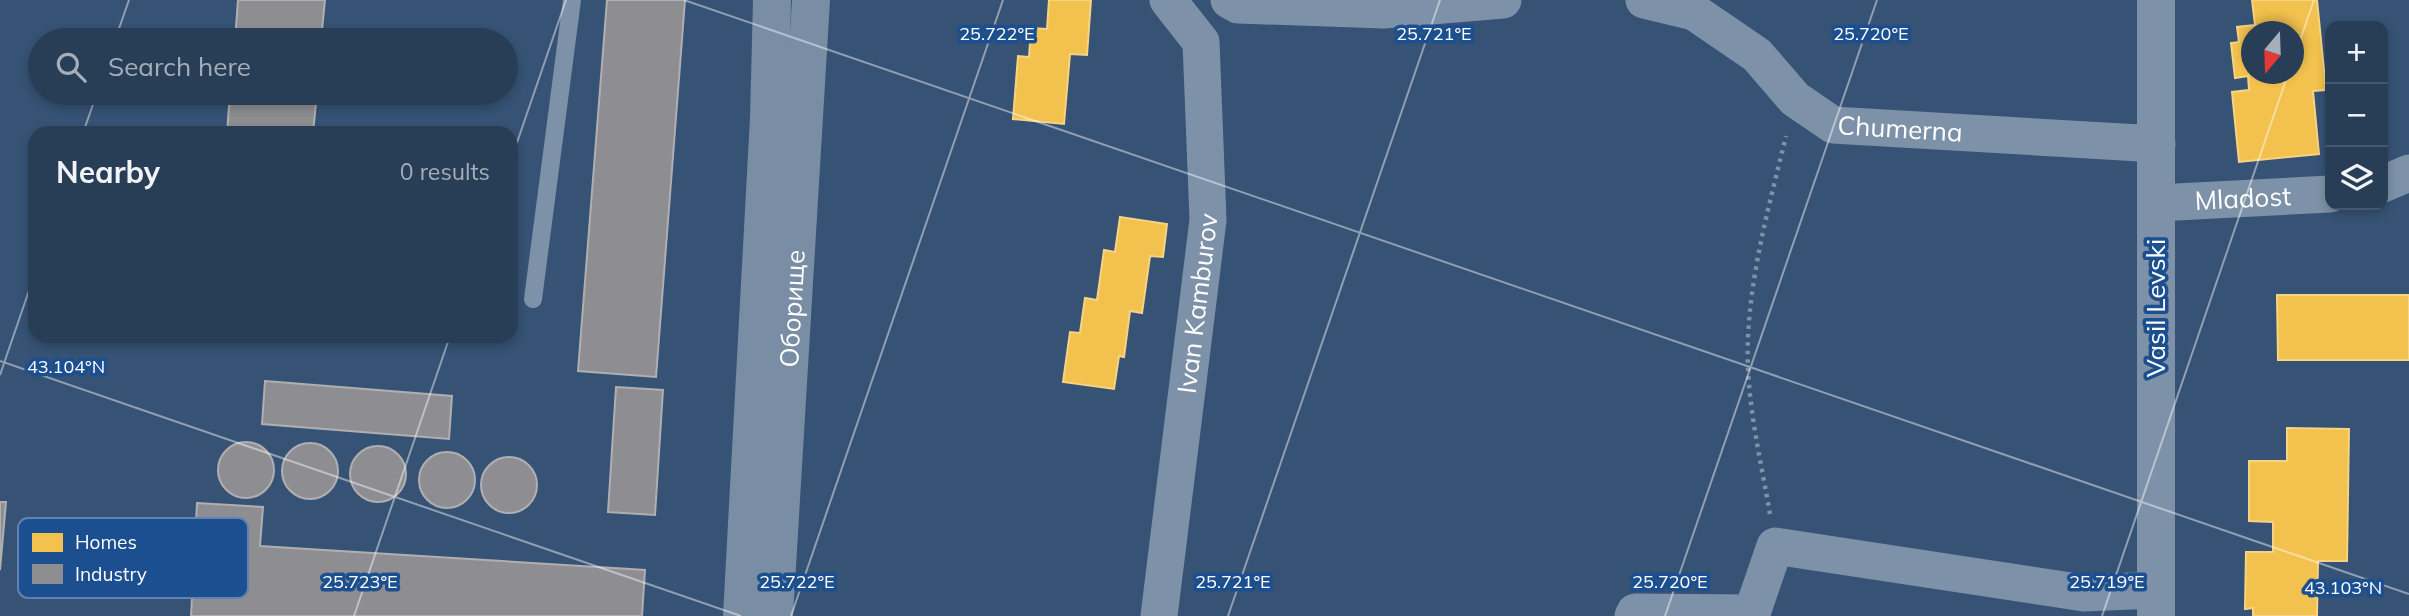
<!DOCTYPE html>
<html lang="en">
<head>
<meta charset="utf-8">
<style>
  :root { --surface:#283e57; --page:#344961; --text:#f1f3f6; --muted:#a5aeba; --line:#44576d }
  body { margin:0; font-family:Mulish,sans-serif; background:var(--page); color:var(--text) }
  .controls { position:absolute; right:21px; top:21px; display:grid; overflow:hidden; border-radius:14px; box-shadow:0 4px 10px #0003 }
  .controls button { width:63px; height:63px; display:grid; place-items:center; padding:0; border:0; border-bottom:2px solid var(--line); background:var(--surface); color:var(--text); font:35px sans-serif }
  .compass { position:absolute; left:2241px; top:21px; width:63px; height:63px; border-radius:50%; background:var(--surface); box-shadow:0 4px 10px #0003; rotate:199deg }
  .list { margin:0; padding:0; list-style:none }
  h2 { display:flex; justify-content:space-between; align-items:center; height:91px; margin:0; padding:0 28px; font-size:30px }
  h2 small { font-size:23px; font-weight:400; color:var(--muted) }
  .icon { flex:none; width:38px; height:38px; fill:none; stroke:currentColor; stroke-width:2; stroke-linecap:round; stroke-linejoin:round }
  .map { position:relative; flex:none; width:2409px; height:616px; overflow:hidden }
  .search { position:absolute; background:var(--surface); box-shadow:0 4px 10px #0003; left:28px; top:28px; width:490px; height:77px; display:flex; align-items:center; gap:18px; box-sizing:border-box; padding:0 24px; border-radius:38px; color:var(--muted); font-size:26px }
  .panel { position:absolute; background:var(--surface); box-shadow:0 4px 10px #0003; left:28px; top:126px; width:490px; height:217px; border-radius:21px }
  .map>svg:first-child { display:block }
</style>
</head>
<body>
<div class="map">
<svg width="2409" height="616" viewBox="0 0 2409 616">
  <rect width="100%" height="100%" fill="#365274"/>
  <g fill="#f2c14e" stroke="#f6d483" stroke-width="2" fill-rule="evenodd">
    <polygon points="1049,0 1091,0 1087,55 1070,54 1064,124 1013,119 1018,56 1029,57 1031,28 1047,29"/>
    <path d="M2252,0H2317L2326,90L2313,91L2319,154L2239,162L2232,92L2249,90L2248,76L2235,78L2231,43L2239,42L2237,27L2255,25ZM2252,32H2294V74H2252Z"/>
    <polygon points="1120,217 1167,224 1163,257 1150,256 1142,313 1130,311 1124,357 1119,356 1114,389 1063,382 1070,332 1080,333 1085,298 1097,300 1104,250 1115,252"/>
    <polygon points="2277,295 2409,295 2409,360 2278,360"/>
    <polygon points="2287,428 2349,429 2347,561 2318,561 2317,616 2253,616 2253,608 2245,609 2246,552 2273,552 2273,522 2249,521 2249,461 2287,461"/>
  </g>
  <g fill="#8d8d92" stroke="#afafb3" stroke-width="2">
    <polygon points="238,0 325,0 321,40 235,40"/>
    <polygon points="607,0 685,0 656,377 578,371"/>
    <polygon points="230,93 317,93 313,133 227,133"/>
    <polygon points="265,381 452,396 449,439 262,424"/>
    <polygon points="616,387 663,390 655,515 608,512"/>
    <circle cx="246" cy="470" r="28"/>
    <circle cx="310" cy="471" r="28"/>
    <circle cx="378" cy="474" r="28"/>
    <circle cx="447" cy="480" r="28"/>
    <circle cx="509" cy="485" r="28"/>
    <polygon points="0,502 6,502 0,570"/>
    <polygon points="197,503 263,507 260,546 645,570 642,616 191,616"/>
  </g>
  <g fill="none" stroke-linecap="round" stroke-linejoin="round">
    <path stroke="#7d92a8" stroke-width="4.5" stroke-dasharray="3.5 5" stroke-linecap="butt" d="M1770,514C1760,456 1745,396 1748,337C1751,270 1770,202 1786,136"/>
    <polyline stroke="#7d92a8" stroke-width="18" points="533,299 572,0"/>
    <g stroke="#7d92a8" stroke-width="37">
      <polyline points="1229,0 1238,5 1383,10 1503,0"/>
      <path id="s1" d="M1644,0L1694,12L1757,55L1795,99L1833,125L2157,144"/>
      <polyline points="2383,184 2409,173"/>
      <path id="s2" d="M2157,203L2330,194"/>
      <path id="s3" d="M1159,616L1208,220L1201,42L1168,0"/>
      <polyline points="1633,616 1635,612 1752,613 1775,546 2084,593 2156,590"/>
    </g>
    <polyline stroke="#7d92a8" stroke-width="38" points="2156,0 2156,616"/>
    <g stroke="#798da4" stroke-width="38">
      <polyline points="742,616 769,118 772,0"/>
      <path id="s4" d="M774,616L811,0"/>
    </g>
  </g>
  <path fill="none" stroke="#fff" stroke-width="2" stroke-opacity="0.45" d="M684,0L2409,594M115,40L129,0M2294,58L2314,0M83,133L97,93M511,160L566,0M0,361L741,616M0,375L35,273M354,616L450,336M791,616L1003,0M1228,616L1440,0M1665,616L1877,0M2102,616L2288,74"/>
  <g text-anchor="middle" stroke-width="7" stroke-linejoin="round" paint-order="stroke">
    <g font-size="26" fill="#fff" stroke="#1b4f8f">
      <text dy="9" stroke="none"><textPath href="#s1" startOffset="299">Chumerna</textPath></text>
      <text dy="9" stroke="none"><textPath href="#s2" startOffset="86">Mladost</textPath></text>
      <text dy="9" stroke="none"><textPath href="#s3" startOffset="315">Ivan Kamburov</textPath></text>
      <text dy="9" stroke="none"><textPath href="#s4" startOffset="308">Оборище</textPath></text>
      <text transform="translate(2156 308) rotate(-90)" y="9">Vasil Levski</text>
    </g>
  </g>
  <rect x="18" y="518" width="230" height="80" rx="10" fill="#1b4f8f" stroke="#5f84b1" stroke-width="2"/>
  <rect x="32" y="533" width="31" height="19" fill="#f2c14e"/>
  <rect x="32" y="564" width="31" height="20" fill="#8d8d92"/>
  <g font-size="19" fill="#fff">
    <text x="75" y="549">Homes</text>
    <text x="75" y="581">Industry</text>
  </g>
  <g font-size="18" text-anchor="middle" fill="#fff" stroke="#1b4f8f" stroke-width="7" stroke-linejoin="round" paint-order="stroke">
    <text x="997" y="40">25.722°E</text>
    <text x="1434" y="40">25.721°E</text>
    <text x="1871" y="40">25.720°E</text>
    <text x="66" y="373">43.104°N</text>
    <text x="360" y="588">25.723°E</text>
    <text x="797" y="588">25.722°E</text>
    <text x="1233" y="588">25.721°E</text>
    <text x="1670" y="588">25.720°E</text>
    <text x="2107" y="588">25.719°E</text>
    <text x="2343" y="594">43.103°N</text>
  </g>
</svg>
<div class="controls">
<button>+</button>
<button>−</button>
<button><svg class="icon" aria-label="layers" viewBox="0 0 24 24"><path d="M12 4l9 5-9 5-9-5zM3 14l9 5 9-5"/></svg></button>
</div>
<svg class="compass" viewBox="-18 -18 36 36"><path d="M0-13l5 13h-10z" fill="#e53935"/><path d="M0 13l5-13h-10z" fill="#a5aeba"/></svg>
<div class="search"><svg class="icon" aria-label="search" viewBox="0 0 24 24"><circle cx="10" cy="10" r="6"/><path d="M15 15l6 6"/></svg>Search here</div>
<section class="panel">
<h2>Nearby<small>0 results</small></h2>
<ul class="list">
</ul>
</section>
</div>
</body>
</html>
